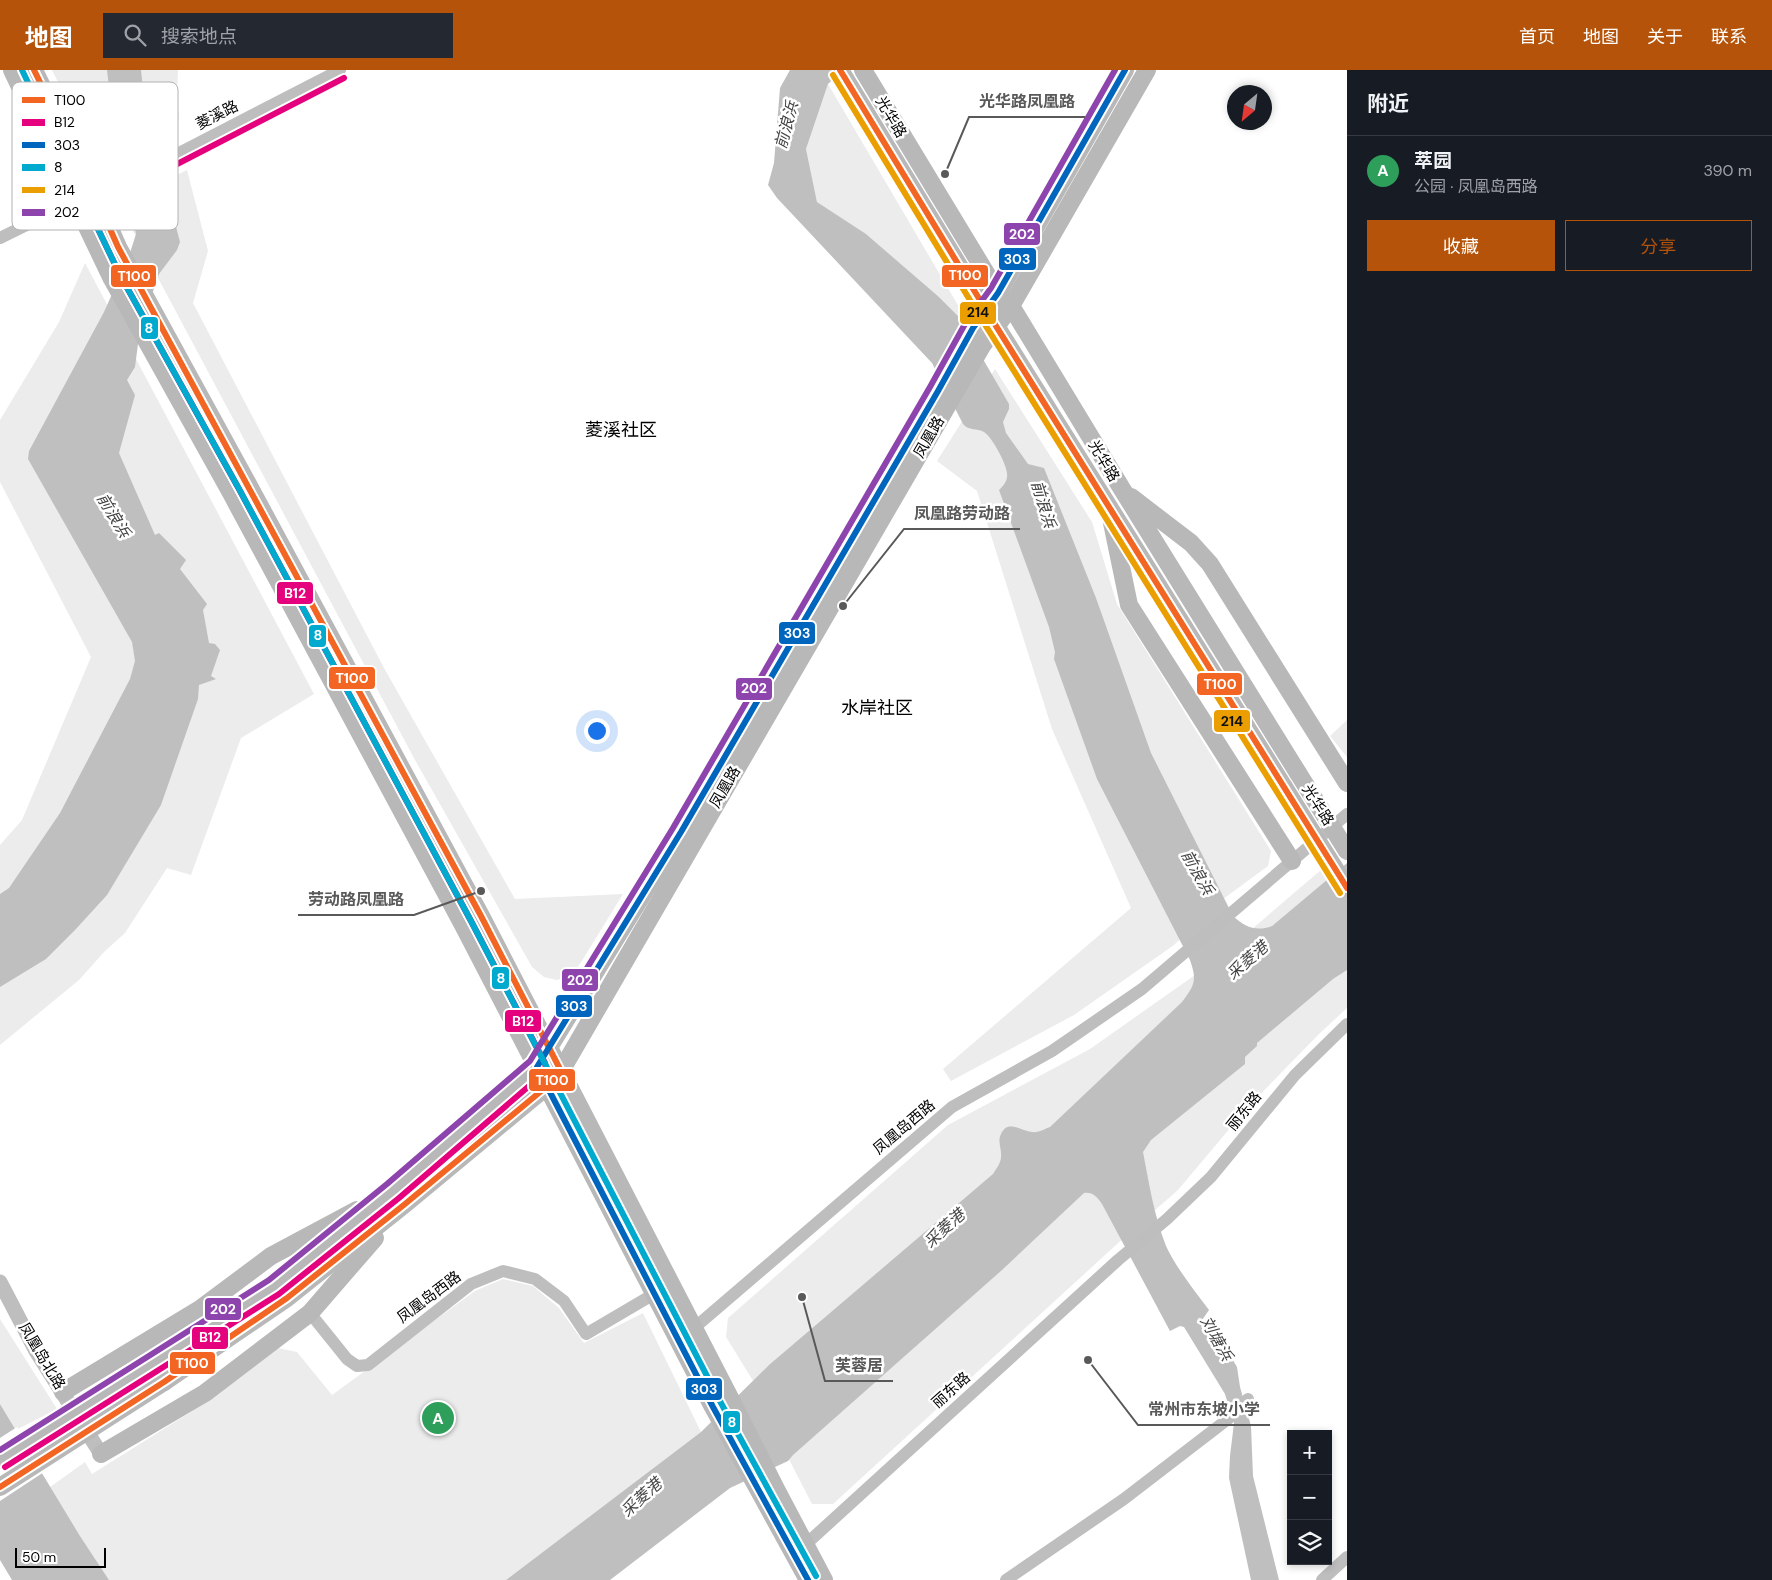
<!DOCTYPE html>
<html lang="zh">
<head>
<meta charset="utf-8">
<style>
  :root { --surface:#171b24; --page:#242831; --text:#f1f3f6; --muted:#9ea1a6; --line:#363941; --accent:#b45309 }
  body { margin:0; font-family:"DM Sans","Noto Sans SC",sans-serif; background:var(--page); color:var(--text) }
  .controls { position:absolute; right:15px; bottom:15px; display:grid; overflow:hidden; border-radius:0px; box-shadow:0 2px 8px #0003 }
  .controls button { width:45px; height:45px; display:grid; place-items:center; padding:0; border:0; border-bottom:1px solid var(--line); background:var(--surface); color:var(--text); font:25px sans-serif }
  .compass { position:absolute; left:1227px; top:15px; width:45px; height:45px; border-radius:50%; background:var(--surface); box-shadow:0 2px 8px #0003; rotate:209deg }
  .scale { position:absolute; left:15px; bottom:12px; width:91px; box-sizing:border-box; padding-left:5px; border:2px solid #000; border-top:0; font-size:14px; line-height:18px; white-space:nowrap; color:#000; -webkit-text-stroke:4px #fff; paint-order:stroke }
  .you { position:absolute; left:596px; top:660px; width:18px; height:18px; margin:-12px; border:4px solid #fff; border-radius:50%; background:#1a73e8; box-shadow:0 0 0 8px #1a73e833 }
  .badge { display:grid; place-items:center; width:32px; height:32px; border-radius:50%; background:var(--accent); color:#fff; font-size:16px; font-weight:700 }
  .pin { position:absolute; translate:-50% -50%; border:2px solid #fff; box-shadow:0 1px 5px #0006 }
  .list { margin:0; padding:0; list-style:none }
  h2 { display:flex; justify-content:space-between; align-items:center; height:65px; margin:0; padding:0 20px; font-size:21px }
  h2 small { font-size:16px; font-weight:400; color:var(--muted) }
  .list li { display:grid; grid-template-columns:32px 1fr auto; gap:15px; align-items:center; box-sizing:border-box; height:70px; padding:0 20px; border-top:1px solid var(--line) }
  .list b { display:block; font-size:19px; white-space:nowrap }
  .list p { margin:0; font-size:16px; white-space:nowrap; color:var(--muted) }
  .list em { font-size:16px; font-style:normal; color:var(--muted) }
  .actions { display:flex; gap:10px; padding:15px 20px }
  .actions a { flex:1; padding:11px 0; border:1px solid var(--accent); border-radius:0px; text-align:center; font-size:18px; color:var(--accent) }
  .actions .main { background:var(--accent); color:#fff }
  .icon { flex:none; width:28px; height:28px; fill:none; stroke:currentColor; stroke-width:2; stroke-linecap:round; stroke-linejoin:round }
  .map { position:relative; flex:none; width:1347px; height:1510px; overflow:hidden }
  header { display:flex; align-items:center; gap:30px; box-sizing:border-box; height:70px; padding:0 25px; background:var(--accent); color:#fff }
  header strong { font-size:24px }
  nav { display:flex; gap:28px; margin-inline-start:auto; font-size:18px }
  .search { width:350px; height:45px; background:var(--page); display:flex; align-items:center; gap:12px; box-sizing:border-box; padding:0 18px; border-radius:0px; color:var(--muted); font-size:19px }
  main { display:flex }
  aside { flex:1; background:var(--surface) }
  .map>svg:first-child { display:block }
</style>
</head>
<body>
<header>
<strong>地图</strong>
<div class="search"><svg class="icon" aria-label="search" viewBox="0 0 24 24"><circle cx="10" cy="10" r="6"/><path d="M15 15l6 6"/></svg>搜索地点</div>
<nav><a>首页</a><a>地图</a><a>关于</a><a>联系</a></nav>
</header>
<main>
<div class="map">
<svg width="1347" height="1510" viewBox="0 0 1347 1510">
  <rect width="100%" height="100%" fill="#fff"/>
  <g fill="#ececec">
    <polygon points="52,0 178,0 177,25 179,49 114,85 99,83 88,72"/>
    <polygon points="828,14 959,237 958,246 939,227 868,166 817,132 806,79"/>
    <polygon points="187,100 208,181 193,233 384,598 515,829 623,824 580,894 571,905 557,910 544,907 532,897 415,690 125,146 123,136 133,126"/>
    <polygon points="85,193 314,624 241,668 191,805 167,798 125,863 104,882 79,910 0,975 0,775 22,750 91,587 0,412 0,350 59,252"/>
    <polygon points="995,299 1092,452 1117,534 1271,781 1268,796 1215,835 1174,875 1074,945 951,1011 943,999 1131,838 1052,659 977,421 937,391"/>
    <polygon points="1347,650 1347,687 1330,666"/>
    <polygon points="1321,800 1328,809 1272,856 1262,860 1252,859"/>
    <polygon points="1347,874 1347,938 1319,964 1247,1038 1178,1120 1128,1164 833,1434 812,1434 780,1372"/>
    <polygon points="1195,905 1209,918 760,1322 726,1267 728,1248 948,1055 1090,979"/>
    <polygon points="503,1209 533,1216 559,1238 584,1273 643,1243 701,1362 506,1510 109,1510 80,1466 50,1417 85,1392 92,1404 205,1333 278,1278 297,1282 332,1325 475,1221"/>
    <polygon points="0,1249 57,1339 16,1360 0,1334"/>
  </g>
  <g fill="#bfbfbf">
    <polygon points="107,0 141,0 145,38 180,172 177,180 159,204 146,242 138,274 135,297 127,310 135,325 119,383 155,465 159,463 186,490 180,499 207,534 203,540 209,573 215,574 220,580 211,606 216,609 199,615 198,629 161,735 107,825 75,860 46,889 0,917 0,824 9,818 60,743 130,609 135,591 132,572 28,389 29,381 104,242 129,186 136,164 113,51"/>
    <path d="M790,0H843L828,14L806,79L817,132L866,164L939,227L958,246L1009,334V339L1003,352L1006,363L1028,394L1044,398L1096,528L1151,683L1233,846C1245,857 1256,862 1272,856L1347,793V900L1333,909L1257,973V976L1245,987V994L1151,1070L1143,1082C1149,1113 1154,1146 1166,1176C1177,1199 1194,1220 1209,1240L1200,1253L1224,1293L1231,1287L1237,1297L1240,1317L1251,1356L1253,1406L1279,1510H1251L1229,1408L1230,1386L1234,1353L1225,1324L1184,1257L1180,1256L1170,1261L1102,1134C1097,1127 1093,1122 1084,1123L1002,1200L793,1385L788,1391L730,1418L610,1510H506L701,1362L769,1295L993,1104C996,1099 1001,1093 1001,1087C1002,1078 997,1072 1001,1064C1008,1049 1021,1061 1032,1062C1039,1063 1044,1059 1050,1057L1182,932C1195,915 1197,910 1190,890L1097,709L1054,589L1055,582L1049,557L999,420C1004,415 1008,410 1007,403C1006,393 992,367 984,362C977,358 969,361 963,354L932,293L777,128L768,115L774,93L780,18Z"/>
    <polygon points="0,1334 80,1466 109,1510 12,1510 0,1490"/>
  </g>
  <polygon fill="#fff" points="17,1357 44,1402 0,1431 0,1368"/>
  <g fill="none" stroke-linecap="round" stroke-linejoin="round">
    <g stroke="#bebebe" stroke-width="12">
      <polyline points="0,168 75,131 117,115 340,0"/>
      <polyline points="310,1243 347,1289 357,1296 368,1295 471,1214 503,1201 535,1209 564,1231 586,1264 654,1224"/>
      <polyline points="679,1271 952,1037 1052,981 1142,919 1347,744"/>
      <polyline points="805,1475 1118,1190 1167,1149 1211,1107 1295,1005 1347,954"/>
      <polyline points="1006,1510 1124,1429 1228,1349 1248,1329"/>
      <polyline points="1322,1510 1347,1487"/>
    </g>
    <polyline stroke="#bebebe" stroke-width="15" points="0,1212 36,1281 101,1384"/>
    <g stroke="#b8b8b8" stroke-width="18">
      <polyline points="12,0 112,209 231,423 463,855 713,1337 808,1510"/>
      <polyline points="34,0 95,125 118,177 248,414 481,846 730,1328 776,1419 824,1510"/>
      <polyline points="840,0 986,240 1284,717"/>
      <polyline points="863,0 998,223 1011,236 1122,419 1298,703"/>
      <polyline points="1131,427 1191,473 1210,494 1347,713"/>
      <polyline points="1111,448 1129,535 1292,791"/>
      <polyline points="151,1294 274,1217 393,1121 537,997 681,762 938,321 973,258 998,223 1125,0"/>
      <polyline points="164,1312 287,1228 405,1134 546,1017 561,1001 982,276 1011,236 1147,0"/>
      <polyline points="63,1322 200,1239 271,1186 357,1140"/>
      <polyline points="101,1384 205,1323 310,1243 375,1168"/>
    </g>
    <g stroke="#b8b8b8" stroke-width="18">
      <polyline points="1298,703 1347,781"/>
      <polyline points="1284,717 1347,818"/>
      <polyline points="0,1390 151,1294"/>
      <polyline points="0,1417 164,1312"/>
    </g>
    <defs>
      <g id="bus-1">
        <polyline points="840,0 986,240 1347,818"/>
        <polyline points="0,1417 164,1312 287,1228 405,1134 546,1017 561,1001 481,846 118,177 95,125 34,0"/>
      </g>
      <polyline id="bus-2" points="5,1397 279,1224 399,1128 543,1004 546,999 545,993 471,851 239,419 120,205 87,136 121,123 344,8"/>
      <polyline id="bus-3" points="808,1510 713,1337 537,997 681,762 938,321 973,258 998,223 1125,0"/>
      <polyline id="bus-4" points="22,0 120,205 239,419 471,851 721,1333 816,1506"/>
      <polyline id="bus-5" points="833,5 979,245 1340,823"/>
      <polyline id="bus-6" points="0,1380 269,1210 387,1114 530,991 673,758 930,317 965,254 991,218 1115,0"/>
    </defs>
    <use href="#bus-1" stroke="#fff" stroke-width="10"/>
    <use href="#bus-2" stroke="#fff" stroke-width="10"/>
    <use href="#bus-3" stroke="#fff" stroke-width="10"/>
    <use href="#bus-4" stroke="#fff" stroke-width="10"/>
    <use href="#bus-5" stroke="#fff" stroke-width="10"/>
    <use href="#bus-6" stroke="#fff" stroke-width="10"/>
    <use href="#bus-1" stroke="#f26522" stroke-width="6"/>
    <use href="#bus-2" stroke="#e5007d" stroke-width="6"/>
    <use href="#bus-3" stroke="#0065bd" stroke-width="6"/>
    <use href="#bus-4" stroke="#00a9ce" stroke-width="6"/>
    <use href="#bus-5" stroke="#eb9e00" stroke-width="6"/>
    <use href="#bus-6" stroke="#8e44ad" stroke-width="6"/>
  </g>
  <g text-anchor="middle" stroke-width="5" stroke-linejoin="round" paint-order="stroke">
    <g font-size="15" fill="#000" stroke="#fff">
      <text transform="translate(217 45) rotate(-27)" y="5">菱溪路</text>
      <text transform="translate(891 47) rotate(59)" y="5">光华路</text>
      <text transform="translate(929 367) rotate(-60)" y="5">凤凰路</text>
      <text transform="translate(1104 391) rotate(59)" y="5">光华路</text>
      <text transform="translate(725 717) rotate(-60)" y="5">凤凰路</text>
      <text transform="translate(1318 735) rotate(58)" y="5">光华路</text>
      <text transform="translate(1244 1041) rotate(-51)" y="5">丽东路</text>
      <text transform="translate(904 1057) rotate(-40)" y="5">凤凰岛西路</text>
      <text transform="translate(429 1227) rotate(-37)" y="5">凤凰岛西路</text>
      <text transform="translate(42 1286) rotate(59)" y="5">凤凰岛北路</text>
      <text transform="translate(951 1320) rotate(-42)" y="5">丽东路</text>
    </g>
    <g font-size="16" font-style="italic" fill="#444" stroke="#fff">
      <text transform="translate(786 55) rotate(-75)" y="6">前浪浜</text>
      <text transform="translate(1044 434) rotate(73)" y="6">前浪浜</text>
      <text transform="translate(114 445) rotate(59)" y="6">前浪浜</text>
      <text transform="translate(1198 802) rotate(61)" y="6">前浪浜</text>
      <text transform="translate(1247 890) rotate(-41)" y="6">采菱港</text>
      <text transform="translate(944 1158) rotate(-42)" y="6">采菱港</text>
      <text transform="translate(1217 1268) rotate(61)" y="6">刘塘浜</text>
      <text transform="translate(641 1427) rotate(-42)" y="6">采菱港</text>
    </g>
    <g font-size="18" fill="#000" stroke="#fff">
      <text x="621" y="366">菱溪社区</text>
      <text x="877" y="644">水岸社区</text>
    </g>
  </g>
  <rect x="12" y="12" width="166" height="148" rx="8" fill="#fff" stroke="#b2b2b2" stroke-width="1"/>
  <rect x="22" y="27" width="23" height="6" fill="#f26522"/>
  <rect x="22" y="49" width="23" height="7" fill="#e5007d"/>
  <rect x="22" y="72" width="23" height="6" fill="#0065bd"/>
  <rect x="22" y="94" width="23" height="7" fill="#00a9ce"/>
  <rect x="22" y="117" width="23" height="6" fill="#eb9e00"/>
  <rect x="22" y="139" width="23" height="7" fill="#8e44ad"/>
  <g font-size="14" fill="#000">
    <text x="54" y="35">T100</text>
    <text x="54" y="57">B12</text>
    <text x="54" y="80">303</text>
    <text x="54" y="102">8</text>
    <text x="54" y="125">214</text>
    <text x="54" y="147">202</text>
  </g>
  <path fill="none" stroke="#595959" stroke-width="2" d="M945 104L969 47H1085M843 536L904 459H1020M481 821L414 845H298M802 1227L825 1311H893M1088 1290L1138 1355H1270"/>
  <g fill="#595959" stroke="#fff" stroke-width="2">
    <circle cx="945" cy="104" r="5"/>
    <circle cx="843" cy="536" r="5"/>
    <circle cx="481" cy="821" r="5"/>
    <circle cx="802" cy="1227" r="5"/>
    <circle cx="1088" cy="1290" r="5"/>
  </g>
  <g font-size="16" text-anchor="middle" font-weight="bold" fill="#595959" stroke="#fff" stroke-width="5" stroke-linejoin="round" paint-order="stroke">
    <text x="1027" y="37">光华路凤凰路</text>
    <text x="962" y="449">凤凰路劳动路</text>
    <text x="356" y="835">劳动路凤凰路</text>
    <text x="859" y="1301">芙蓉居</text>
    <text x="1204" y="1345">常州市东坡小学</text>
  </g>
  <g stroke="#fff" stroke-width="2">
    <rect x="1003" y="152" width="38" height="24" rx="5" fill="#8e44ad"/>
    <rect x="998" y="177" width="39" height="24" rx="5" fill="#0065bd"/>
    <rect x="941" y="194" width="48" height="24" rx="5" fill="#f26522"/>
    <rect x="110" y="194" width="47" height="24" rx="5" fill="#f26522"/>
    <rect x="959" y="231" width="38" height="24" rx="5" fill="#eb9e00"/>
    <rect x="140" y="246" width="19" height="24" rx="5" fill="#00a9ce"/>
    <rect x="276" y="511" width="38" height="24" rx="5" fill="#e5007d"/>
    <rect x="778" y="551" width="38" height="24" rx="5" fill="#0065bd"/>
    <rect x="308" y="554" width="19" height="24" rx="5" fill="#00a9ce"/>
    <rect x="328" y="596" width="48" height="24" rx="5" fill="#f26522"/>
    <rect x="1196" y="602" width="47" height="24" rx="5" fill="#f26522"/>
    <rect x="735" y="607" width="38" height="24" rx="5" fill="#8e44ad"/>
    <rect x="1213" y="639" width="38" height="24" rx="5" fill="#eb9e00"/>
    <rect x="491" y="896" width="19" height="24" rx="5" fill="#00a9ce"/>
    <rect x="561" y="898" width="38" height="24" rx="5" fill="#8e44ad"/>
    <rect x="555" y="924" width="38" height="24" rx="5" fill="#0065bd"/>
    <rect x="504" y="939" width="38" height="24" rx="5" fill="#e5007d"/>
    <rect x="528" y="998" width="48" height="24" rx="5" fill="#f26522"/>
    <rect x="204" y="1227" width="38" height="24" rx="5" fill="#8e44ad"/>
    <rect x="191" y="1256" width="38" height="24" rx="5" fill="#e5007d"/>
    <rect x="169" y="1281" width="47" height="24" rx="5" fill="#f26522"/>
    <rect x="685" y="1307" width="38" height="24" rx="5" fill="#0065bd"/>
    <rect x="722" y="1340" width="19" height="24" rx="5" fill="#00a9ce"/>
  </g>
  <g font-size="14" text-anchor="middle" font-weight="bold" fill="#fff">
    <text x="1022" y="169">202</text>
    <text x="1017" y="194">303</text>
    <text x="965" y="210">T100</text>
    <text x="134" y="211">T100</text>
    <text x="149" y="263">8</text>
    <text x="295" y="528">B12</text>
    <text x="797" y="568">303</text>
    <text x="318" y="570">8</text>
    <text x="352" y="613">T100</text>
    <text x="1220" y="619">T100</text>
    <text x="754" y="623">202</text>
    <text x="501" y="913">8</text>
    <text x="580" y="915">202</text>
    <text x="574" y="941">303</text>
    <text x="523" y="956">B12</text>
    <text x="552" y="1015">T100</text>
    <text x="223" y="1244">202</text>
    <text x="210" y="1272">B12</text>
    <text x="192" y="1298">T100</text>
    <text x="704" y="1324">303</text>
    <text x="732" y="1357">8</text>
  </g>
  <g font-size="14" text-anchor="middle" font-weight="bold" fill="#111">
    <text x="978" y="247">214</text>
    <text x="1232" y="656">214</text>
  </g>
</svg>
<div class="controls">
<button>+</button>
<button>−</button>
<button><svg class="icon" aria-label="layers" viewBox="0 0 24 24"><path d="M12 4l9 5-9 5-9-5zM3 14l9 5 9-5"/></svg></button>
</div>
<svg class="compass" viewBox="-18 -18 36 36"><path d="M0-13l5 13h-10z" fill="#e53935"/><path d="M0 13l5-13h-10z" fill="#9ea1a6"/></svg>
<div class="scale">50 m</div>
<div class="you"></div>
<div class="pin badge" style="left:438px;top:1348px;background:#2e9e5b">A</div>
</div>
<aside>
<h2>附近<small></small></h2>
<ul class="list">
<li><span class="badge" style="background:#2e9e5b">A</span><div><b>萃园</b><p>公园 · 凤凰岛西路</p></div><em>390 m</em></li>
</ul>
<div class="actions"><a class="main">收藏</a><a>分享</a></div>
</aside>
</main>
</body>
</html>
